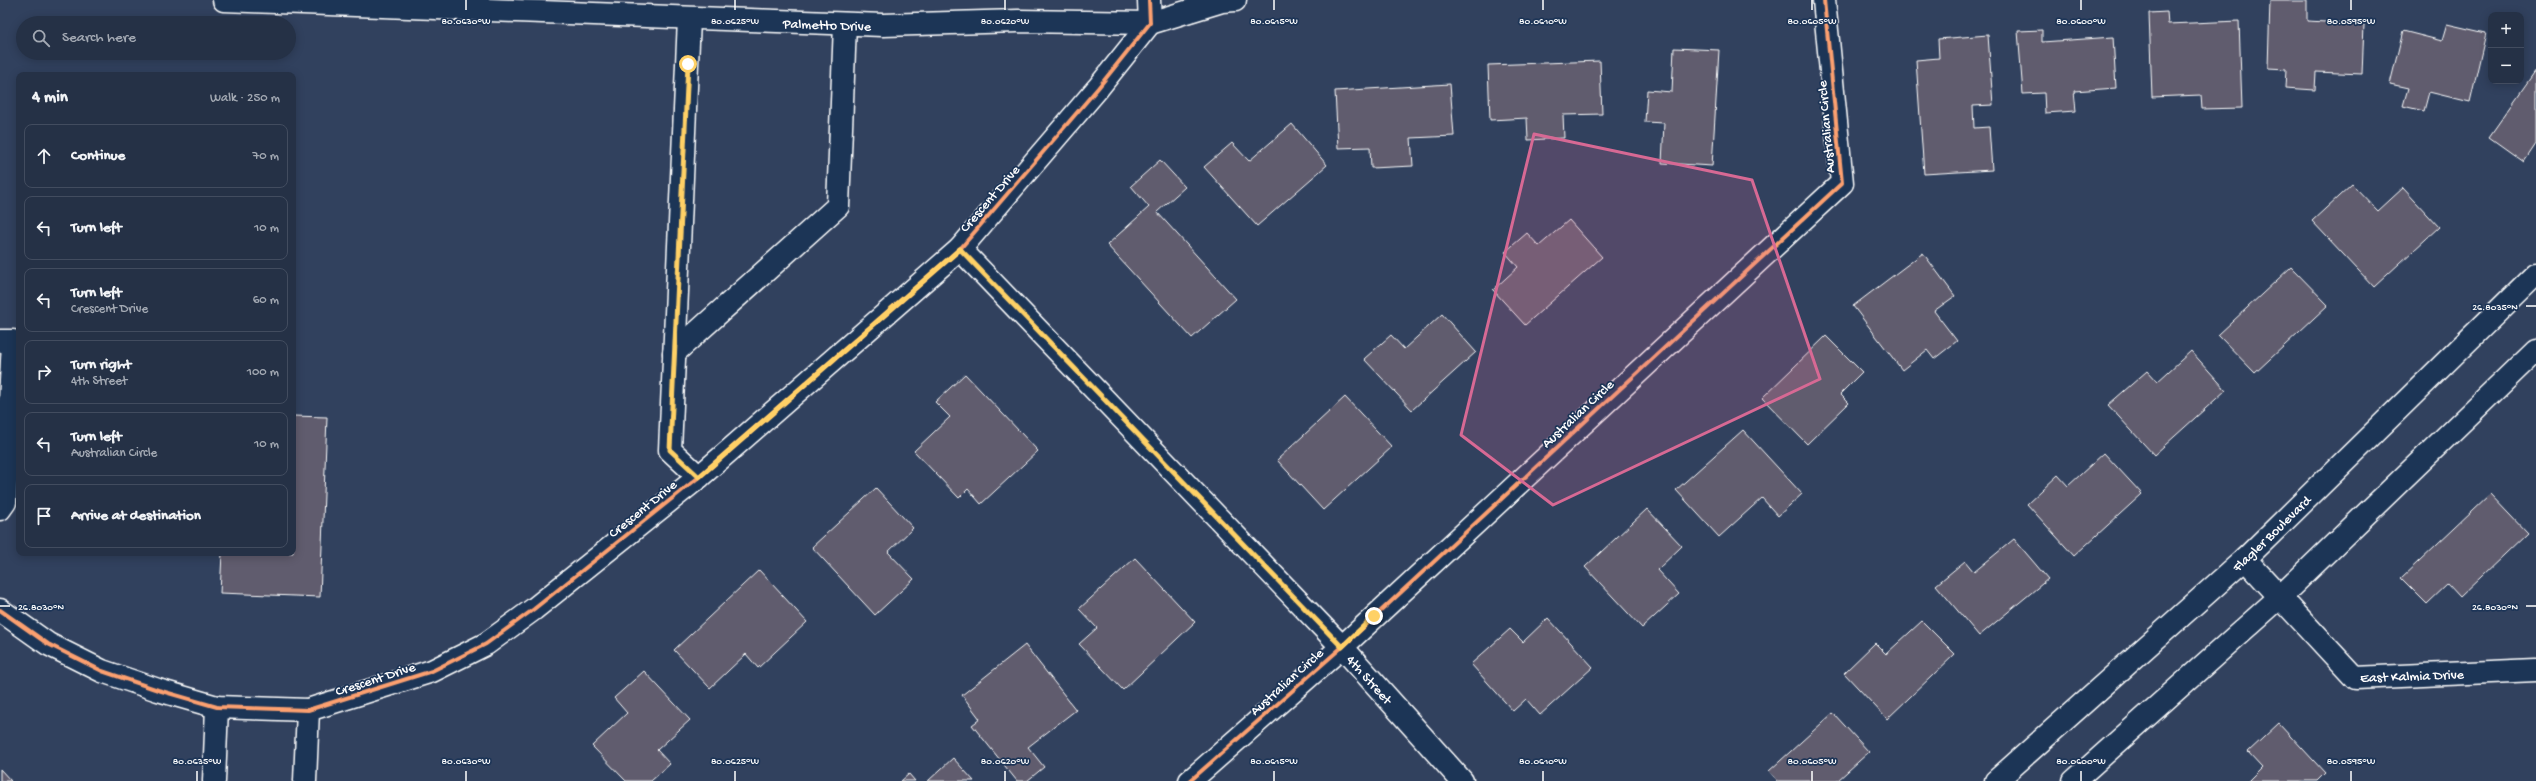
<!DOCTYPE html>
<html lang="en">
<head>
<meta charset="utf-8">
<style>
  :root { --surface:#253146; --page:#313d51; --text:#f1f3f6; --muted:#a3a9b3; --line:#424c5f }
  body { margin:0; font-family:"Gochi Hand",sans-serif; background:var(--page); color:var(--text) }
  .controls { position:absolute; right:12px; top:12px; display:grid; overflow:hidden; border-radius:8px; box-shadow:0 2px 10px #0003 }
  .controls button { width:36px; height:36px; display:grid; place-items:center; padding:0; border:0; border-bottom:1px solid var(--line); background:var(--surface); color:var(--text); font:20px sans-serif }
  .stop { position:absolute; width:12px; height:12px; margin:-9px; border:3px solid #ffd166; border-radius:50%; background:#fff }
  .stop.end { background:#ffd166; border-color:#fff; box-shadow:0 1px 4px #0008 }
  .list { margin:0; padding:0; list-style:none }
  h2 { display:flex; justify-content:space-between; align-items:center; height:52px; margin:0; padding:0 16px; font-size:17px }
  h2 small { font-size:13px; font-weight:400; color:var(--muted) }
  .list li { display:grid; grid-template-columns:26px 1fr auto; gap:12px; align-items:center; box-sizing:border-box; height:64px; margin:0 8px 8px; padding:0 8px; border:1px solid var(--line); border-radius:8px }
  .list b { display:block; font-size:15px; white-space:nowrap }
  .list p { margin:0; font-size:13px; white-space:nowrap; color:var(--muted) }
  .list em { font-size:13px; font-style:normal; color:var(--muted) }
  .icon { flex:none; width:22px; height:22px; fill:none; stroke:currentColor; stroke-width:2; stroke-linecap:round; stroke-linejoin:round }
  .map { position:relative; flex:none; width:2536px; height:781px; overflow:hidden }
  .search { position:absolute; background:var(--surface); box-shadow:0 2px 10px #0003; left:16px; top:16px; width:280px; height:44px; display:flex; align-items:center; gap:10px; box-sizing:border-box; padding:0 14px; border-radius:22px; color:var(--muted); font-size:15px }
  .panel { position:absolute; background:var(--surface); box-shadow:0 2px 10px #0003; left:16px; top:72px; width:280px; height:484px; border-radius:8px }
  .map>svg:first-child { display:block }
</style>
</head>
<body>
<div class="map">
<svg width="2536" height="781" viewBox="0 0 2536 781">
  <rect width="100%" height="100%" fill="#31415e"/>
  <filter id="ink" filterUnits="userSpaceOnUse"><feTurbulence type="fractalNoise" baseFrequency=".025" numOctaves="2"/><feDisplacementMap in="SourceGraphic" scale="8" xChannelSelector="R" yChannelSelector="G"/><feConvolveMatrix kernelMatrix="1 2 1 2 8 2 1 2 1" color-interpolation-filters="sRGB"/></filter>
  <g filter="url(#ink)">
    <g fill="#605c6e" stroke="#fff">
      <polygon points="2270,0 2307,0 2307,21 2364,24 2362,74 2316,72 2315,90 2285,88 2286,69 2268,68"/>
      <polygon points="2167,12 2168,24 2239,21 2242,108 2202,109 2201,95 2152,97 2149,13"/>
      <polygon points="2447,24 2486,33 2470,102 2429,92 2424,111 2403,106 2408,88 2390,84 2403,31 2442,41"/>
      <polygon points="2042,30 2042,42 2113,37 2116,88 2074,91 2076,111 2045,113 2044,93 2023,94 2018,31"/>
      <polygon points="1988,35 1993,105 1973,106 1974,128 1989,127 1992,170 1924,174 1916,60 1939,58 1938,39"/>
      <polygon points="1674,48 1719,50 1712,166 1662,163 1664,123 1645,122 1647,90 1672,92"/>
      <polygon points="1600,61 1602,114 1563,115 1564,138 1528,140 1527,118 1490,120 1488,65"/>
      <polygon points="2536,70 2536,144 2524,162 2489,137"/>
      <polygon points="1450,84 1454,136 1411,138 1413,166 1371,168 1370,147 1338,148 1335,91"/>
      <polygon points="1292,124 1327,165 1257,226 1204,167 1232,143 1249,161"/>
      <polygon points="1160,160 1185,187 1157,212 1236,299 1192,338 1107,245 1149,207 1131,186"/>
      <polygon points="2352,184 2378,211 2403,188 2439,227 2374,287 2312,221"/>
      <polygon points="1569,220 1602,257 1525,325 1493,290 1518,267 1505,252 1527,233 1539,246"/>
      <polygon points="1923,253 1955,296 1934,311 1957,341 1934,359 1927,350 1902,370 1853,306"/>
      <polygon points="2291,267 2328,305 2255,373 2218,335"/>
      <polygon points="1442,314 1476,352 1412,410 1364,359 1391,335 1404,349"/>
      <polygon points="1826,336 1862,372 1840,394 1849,403 1807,444 1762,398"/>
      <polygon points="2191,351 2226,390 2154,455 2108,405 2147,371 2157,382"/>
      <polygon points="965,374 1038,451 981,504 968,489 959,498 914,451 950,417 935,402"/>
      <polygon points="1345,397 1392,447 1323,510 1277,460"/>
      <polygon points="293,416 327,417 320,597 220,593 222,553 293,553"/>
      <polygon points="1743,430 1802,494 1778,516 1762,498 1719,537 1676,490"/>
      <polygon points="2104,453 2142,494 2074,556 2027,504 2058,475 2068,486"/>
      <polygon points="876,488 913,528 888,552 914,579 875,615 812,547"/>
      <polygon points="2490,494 2527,533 2460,597 2448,584 2427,604 2401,578"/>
      <polygon points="1647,509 1682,546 1657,570 1679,594 1642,628 1585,567"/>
      <polygon points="2014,539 2048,579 1979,636 1936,585 1965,561 1974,572"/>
      <polygon points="1135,558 1195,622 1123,690 1079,644 1097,628 1079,609"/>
      <polygon points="759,570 807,622 758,668 746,654 710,688 674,650"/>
      <polygon points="1548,618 1593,667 1540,715 1526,699 1513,711 1471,664 1510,629 1523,642"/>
      <polygon points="1922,621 1955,654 1887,719 1844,673 1875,643 1886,654"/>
      <polygon points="1025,645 1076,710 1028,747 1044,767 1027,781 1017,781 972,725 980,719 962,695"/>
      <polygon points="644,671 690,720 657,750 670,764 651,781 626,781 592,746 627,713 614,698"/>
      <polygon points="1833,713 1869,752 1837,781 1778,781 1769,771"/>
      <polygon points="2279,723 2325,773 2317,781 2248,781 2262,767 2248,752"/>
      <polygon points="953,758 974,781 928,781"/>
      <polygon points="0,769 11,781 0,781"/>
      <polygon points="909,774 915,781 901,781"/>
    </g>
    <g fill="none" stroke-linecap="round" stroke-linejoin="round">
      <defs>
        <g id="minor">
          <polyline points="224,0 883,25 1018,21 1150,23 1222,1 1235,0"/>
          <polyline points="689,19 670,450 699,477"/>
          <polyline points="960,249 1342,647 1462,781"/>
          <polyline points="0,341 13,341 5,502 0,509"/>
          <polyline points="674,353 838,206 845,24"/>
          <polyline points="2245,559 2355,678 2536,670"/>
          <polyline points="0,610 48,644 102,671 158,690 217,707 308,710 432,671 486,644 534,609 699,477 960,249 1098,88 1150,23 1149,0"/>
          <polyline points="214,781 217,707"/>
          <polyline points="305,781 308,710"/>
          <polyline points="1190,781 1342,647 1842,183 1824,0"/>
          <polyline points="1996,781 2245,559 2536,274"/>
          <polyline points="2074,781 2280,597 2536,350"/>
        </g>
      </defs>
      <use href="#minor" stroke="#fff" stroke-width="25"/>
      <use href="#minor" stroke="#1d3557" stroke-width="22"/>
      <defs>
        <g id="cycleway">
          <polyline points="0,610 48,644 102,671 158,690 217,707 308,710 432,671 486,644 534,609 699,477 960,249 1098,88 1150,23 1149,0"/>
          <polyline points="1190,781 1342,647 1842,183 1824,0"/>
        </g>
      </defs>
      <use href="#cycleway" stroke="#1d3557" stroke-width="6"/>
      <use href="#cycleway" stroke="#fca06f" stroke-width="4"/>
    </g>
  </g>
  <g fill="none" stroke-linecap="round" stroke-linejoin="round" filter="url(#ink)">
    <polyline stroke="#ffd166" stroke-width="5" points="688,64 670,450 699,477 960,249 1342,647 1374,616"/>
  </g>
  <path fill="#d76994" fill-opacity="0.2" stroke="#d76994" stroke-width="3" stroke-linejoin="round" d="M1534,134L1752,180L1820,379L1553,505L1461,435Z"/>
  <path fill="none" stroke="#fff" stroke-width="1.5" d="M466,0V10M735,0V10M1005,0V10M1274,0V10M1543,0V10M1812,0V10M2081,0V10M2351,0V10M2526,306H2536M0,606H10M2526,606H2536M197,771V781M466,771V781M735,771V781M1005,771V781M1274,771V781M1543,771V781M1812,771V781M2081,771V781M2351,771V781"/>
  <g text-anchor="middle" stroke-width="3.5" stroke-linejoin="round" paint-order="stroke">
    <g font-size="14" fill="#fff" stroke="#1d3557">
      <text transform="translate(827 24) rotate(2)" y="5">Palmetto Drive</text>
      <text transform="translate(1825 127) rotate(-95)" y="5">Australian Circle</text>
      <text transform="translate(989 198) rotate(-49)" y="5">Crescent Drive</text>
      <text transform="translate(1577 413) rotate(-43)" y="5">Australian Circle</text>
      <text transform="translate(642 508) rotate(-39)" y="5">Crescent Drive</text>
      <text transform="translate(2271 533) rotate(-44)" y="5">Flagler Boulevard</text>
      <text transform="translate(2412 675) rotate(-2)" y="5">East Kalmia Drive</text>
      <text transform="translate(375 678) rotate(-18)" y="5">Crescent Drive</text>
      <text transform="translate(1370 679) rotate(48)" y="5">4th Street</text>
      <text transform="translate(1286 681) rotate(-42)" y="5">Australian Circle</text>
    </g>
  </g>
  <g font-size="10" text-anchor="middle" fill="#fff" stroke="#1d3557" stroke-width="3.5" stroke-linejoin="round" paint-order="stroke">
    <text x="466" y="24">80.0630°W</text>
    <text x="735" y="24">80.0625°W</text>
    <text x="1005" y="24">80.0620°W</text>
    <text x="1274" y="24">80.0615°W</text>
    <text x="1543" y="24">80.0610°W</text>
    <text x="1812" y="24">80.0605°W</text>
    <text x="2081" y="24">80.0600°W</text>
    <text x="2351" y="24">80.0595°W</text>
    <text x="2495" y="310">26.8035°N</text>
    <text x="41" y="610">26.8030°N</text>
    <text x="2495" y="610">26.8030°N</text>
    <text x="197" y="764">80.0635°W</text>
    <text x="466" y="764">80.0630°W</text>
    <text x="735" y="764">80.0625°W</text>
    <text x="1005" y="764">80.0620°W</text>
    <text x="1274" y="764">80.0615°W</text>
    <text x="1543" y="764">80.0610°W</text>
    <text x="1812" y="764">80.0605°W</text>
    <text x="2081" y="764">80.0600°W</text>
    <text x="2351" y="764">80.0595°W</text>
  </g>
</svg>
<div class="controls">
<button>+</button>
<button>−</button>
</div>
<div class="stop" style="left:688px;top:64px"></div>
<div class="stop end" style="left:1374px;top:616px"></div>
<div class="search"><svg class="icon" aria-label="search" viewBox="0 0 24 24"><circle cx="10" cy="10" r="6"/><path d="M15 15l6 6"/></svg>Search here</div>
<section class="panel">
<h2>4 min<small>Walk · 250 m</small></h2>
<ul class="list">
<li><svg class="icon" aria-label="ahead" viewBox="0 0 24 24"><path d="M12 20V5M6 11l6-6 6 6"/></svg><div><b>Continue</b></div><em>70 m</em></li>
<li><svg class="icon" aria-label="left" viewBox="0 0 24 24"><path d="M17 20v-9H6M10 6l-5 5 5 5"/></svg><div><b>Turn left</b></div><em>10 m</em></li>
<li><svg class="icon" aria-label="left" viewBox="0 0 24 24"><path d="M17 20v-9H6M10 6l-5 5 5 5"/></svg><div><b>Turn left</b><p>Crescent Drive</p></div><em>60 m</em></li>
<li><svg class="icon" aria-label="right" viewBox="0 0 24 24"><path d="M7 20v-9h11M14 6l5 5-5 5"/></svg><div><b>Turn right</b><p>4th Street</p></div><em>100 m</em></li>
<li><svg class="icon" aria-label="left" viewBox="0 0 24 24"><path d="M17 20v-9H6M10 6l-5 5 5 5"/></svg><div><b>Turn left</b><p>Australian Circle</p></div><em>10 m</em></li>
<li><svg class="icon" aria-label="arrive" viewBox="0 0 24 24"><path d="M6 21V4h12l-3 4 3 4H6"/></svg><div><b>Arrive at destination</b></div></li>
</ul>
</section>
</div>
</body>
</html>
